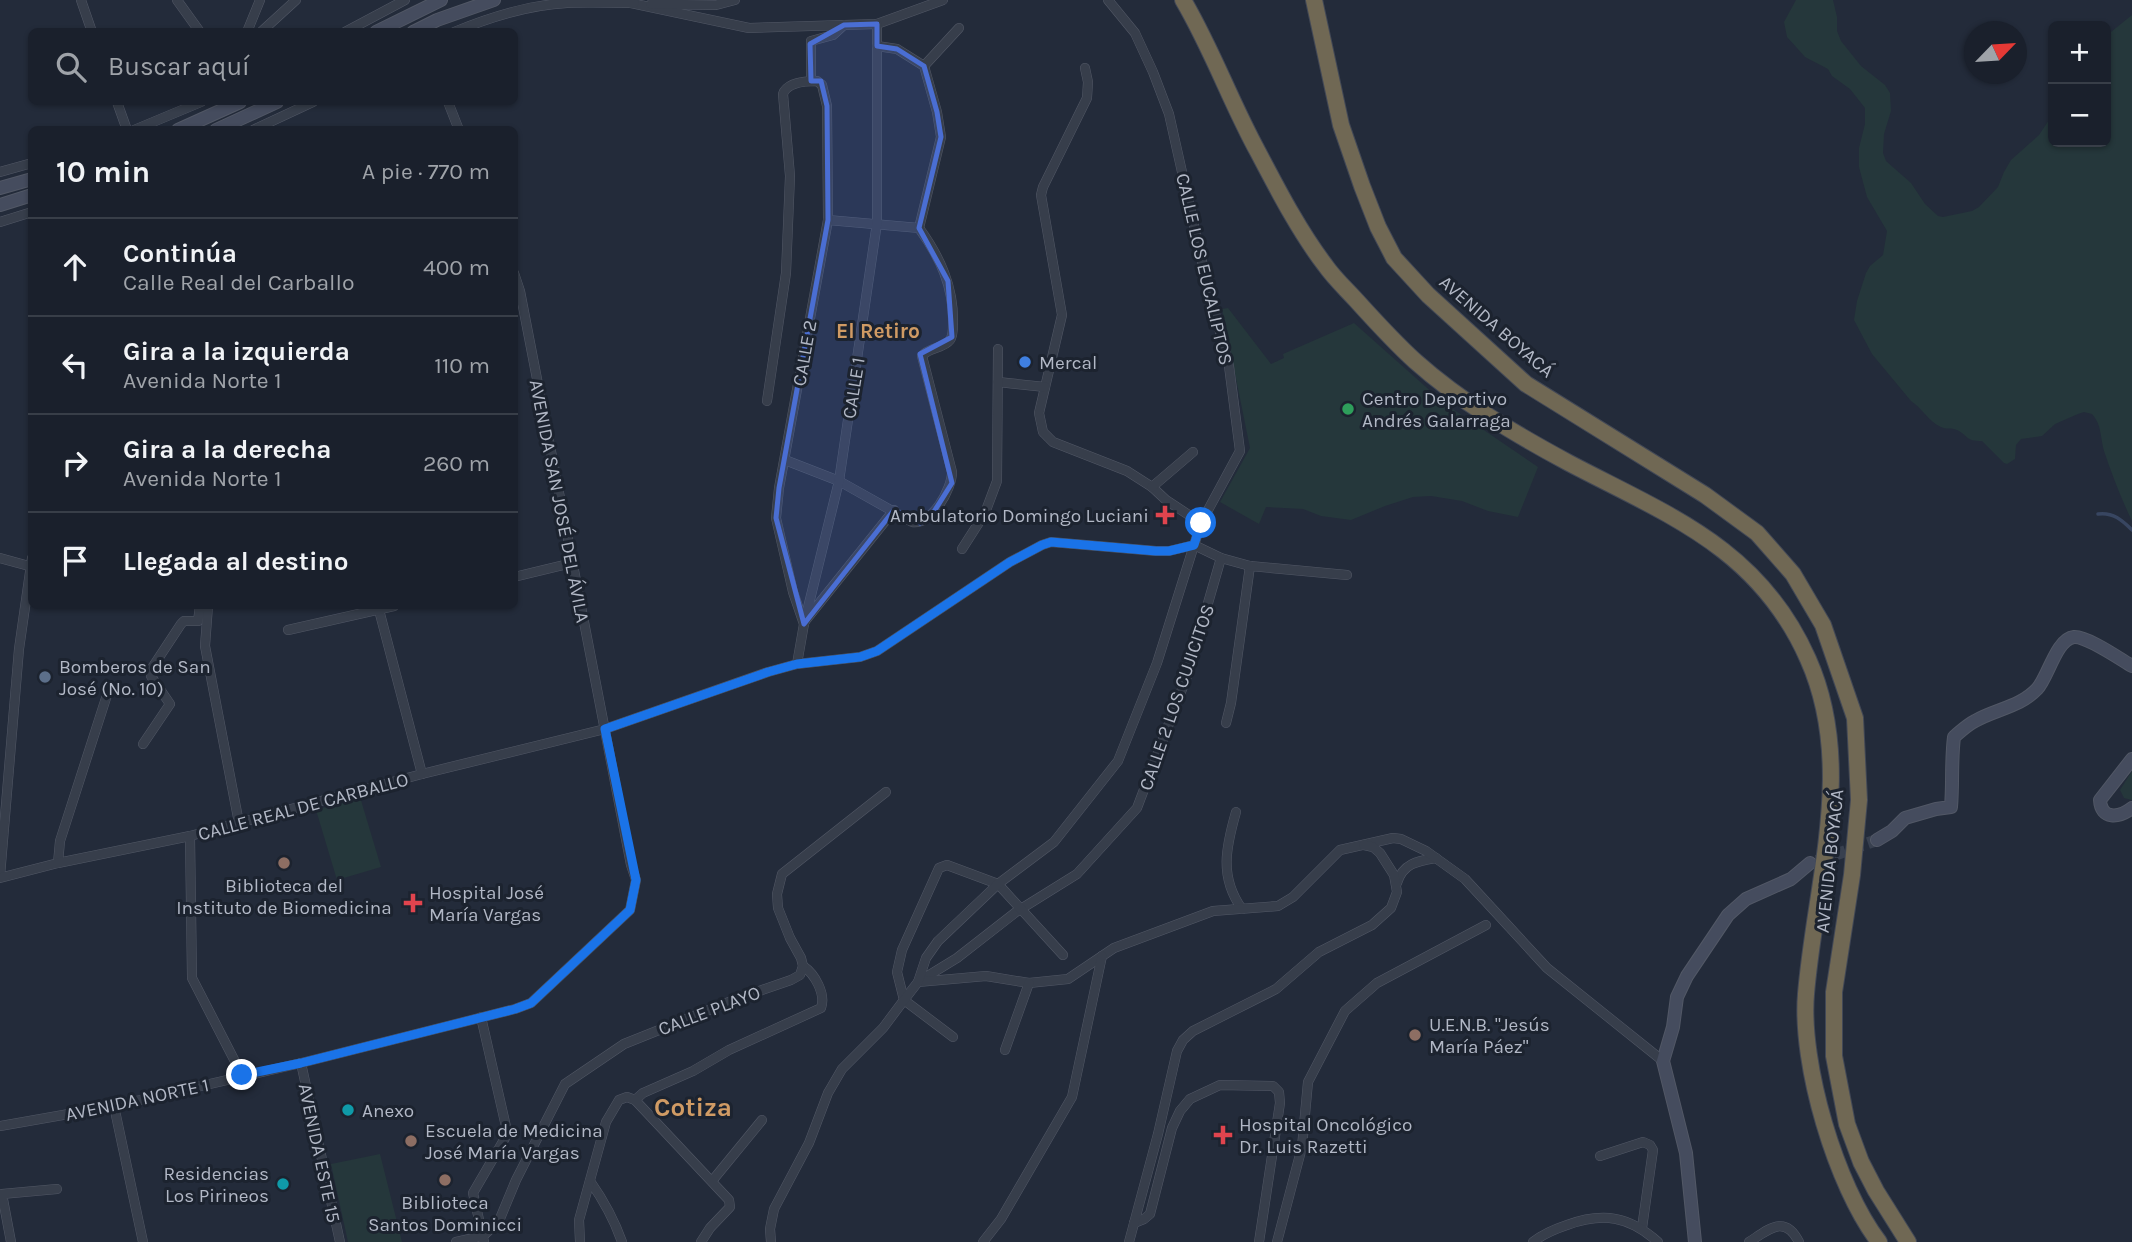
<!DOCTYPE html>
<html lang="es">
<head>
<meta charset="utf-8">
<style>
  :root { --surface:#1a202c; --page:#272d38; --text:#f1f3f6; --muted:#9fa3a9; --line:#383e48 }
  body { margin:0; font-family:Karla,sans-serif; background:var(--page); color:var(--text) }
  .controls { position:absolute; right:21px; top:21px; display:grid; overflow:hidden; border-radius:10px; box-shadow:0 2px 5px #0004 }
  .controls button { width:63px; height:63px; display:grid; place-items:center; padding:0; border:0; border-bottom:2px solid var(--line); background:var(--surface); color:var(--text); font:35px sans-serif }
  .compass { position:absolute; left:1964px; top:21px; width:63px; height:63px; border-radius:50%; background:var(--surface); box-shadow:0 2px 5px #0004; rotate:65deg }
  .stop { position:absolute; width:21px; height:21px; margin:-16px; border:5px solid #1a73e8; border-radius:50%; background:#fff }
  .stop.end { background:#1a73e8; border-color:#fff; box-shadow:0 2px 7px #0008 }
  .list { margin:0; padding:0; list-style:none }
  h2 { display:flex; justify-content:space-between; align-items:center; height:91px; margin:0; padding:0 28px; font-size:30px }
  h2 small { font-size:23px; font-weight:400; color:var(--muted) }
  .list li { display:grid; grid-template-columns:46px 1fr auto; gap:21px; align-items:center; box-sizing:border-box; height:98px; padding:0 28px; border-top:2px solid var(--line) }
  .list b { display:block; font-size:26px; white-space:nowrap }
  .list p { margin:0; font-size:23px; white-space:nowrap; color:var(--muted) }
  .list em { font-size:23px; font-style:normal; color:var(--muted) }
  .icon { flex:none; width:38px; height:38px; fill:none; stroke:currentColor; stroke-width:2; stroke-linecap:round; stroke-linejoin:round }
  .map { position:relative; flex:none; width:2132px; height:1242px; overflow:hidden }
  .search { position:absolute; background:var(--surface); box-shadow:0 2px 5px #0004; left:28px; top:28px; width:490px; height:77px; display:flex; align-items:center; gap:18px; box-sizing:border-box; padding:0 24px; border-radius:10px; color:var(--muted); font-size:26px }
  .panel { position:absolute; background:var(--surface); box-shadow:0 2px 5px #0004; left:28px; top:126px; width:490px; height:483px; border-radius:10px }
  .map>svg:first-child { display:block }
</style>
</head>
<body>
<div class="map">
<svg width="2132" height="1242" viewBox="0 0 2132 1242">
  <rect width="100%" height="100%" fill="#232b3a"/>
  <g fill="#25373b">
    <path d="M1796,0H1833L1837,17V31L1841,41L1861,66L1885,85L1890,93L1891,111L1884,134L1883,153L1886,161L1911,183L1925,204L1938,216L1943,217L1972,211L1979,207L1998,187L2004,172L2011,160L2039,135L2053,114V142H2106V70L2111,59L2106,46V36L2132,15V521C2121,498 2112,475 2104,451C2100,437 2102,425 2092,414L2084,412L2078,414L2055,424L2042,436L2021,439L2016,445L2015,459L2007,464L2004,463L1982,441C1965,441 1969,436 1957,430C1951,427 1946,430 1941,427C1929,422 1922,408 1911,401L1872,354L1854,320L1857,301L1866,273L1870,266L1883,255L1887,231L1867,197L1859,167V148L1865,124V108L1850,89L1832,76L1828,69L1805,57L1797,48L1787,37L1784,22Z"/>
    <polygon points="1228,308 1271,364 1284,358 1283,354 1354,323 1444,403 1538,467 1518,517 1488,511 1462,501 1431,496 1413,497 1385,506 1351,520 1321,516 1303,509 1266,507 1259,524 1220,502 1250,448 1222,309"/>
    <polygon points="2132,771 2132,800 2124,798 2120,790"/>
    <polygon points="360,797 381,867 337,880 316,810"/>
    <polygon points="380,1154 402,1242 348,1242 331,1164"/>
  </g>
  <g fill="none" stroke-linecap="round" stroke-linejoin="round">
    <path stroke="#384661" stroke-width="3.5" d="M2098,514C2113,512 2122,520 2132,530"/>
    <polyline stroke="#38404f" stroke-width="12" stroke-dasharray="12 6" stroke-linecap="butt" points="1817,861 1877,840"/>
    <defs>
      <g id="minor">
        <polyline points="81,0 92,32"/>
        <polyline points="177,0 200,32"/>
        <polyline points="631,3 749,28 877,24 943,0"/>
        <polyline points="651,4 716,5 735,0"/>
        <polyline points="247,32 260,0"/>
        <polyline points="261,32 296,0"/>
        <polyline points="345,32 405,0"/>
        <path d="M454,32C490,17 528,5 567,3C589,2 611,3 634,3"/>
        <polyline points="924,66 959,28"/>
        <polyline points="1085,68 1088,82 1087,98 1043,187 1041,195 1062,315 1039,413 1043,432 1053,442 1127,471 1152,487 1166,500 1201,523"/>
        <polyline points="811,81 811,41 833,35 844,25"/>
        <polyline points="117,102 127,130"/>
        <polyline points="448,102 459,130"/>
        <polyline points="134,130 201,102"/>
        <polyline points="253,130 313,102"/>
        <polyline points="0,172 32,163"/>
        <polyline points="828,220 919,228 941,137 937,112 924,66 897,49 877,46"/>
        <polyline points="0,222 32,212"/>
        <polyline points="998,382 1045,387"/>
        <path d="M767,401L786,273L790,176L783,94C787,82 806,81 817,81L822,85L827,106L828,220L779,488L776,518L793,592L804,624"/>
        <path d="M785,460L839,481L912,522C932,525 952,489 952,472L922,356C929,347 943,349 950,340C953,336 953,330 953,324C954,287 940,257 919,228"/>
        <polyline points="1152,487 1193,452"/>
        <polyline points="962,549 985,513 997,481 998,349"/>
        <polyline points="0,558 29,566"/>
        <polyline points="514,577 572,563"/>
        <polyline points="208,606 205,646 239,823"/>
        <polyline points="379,610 422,774"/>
        <polyline points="805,621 894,510"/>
        <polyline points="288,630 394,606"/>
        <polyline points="797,664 804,624 839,481 877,223 877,24"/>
        <polyline points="1226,723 1231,703 1250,566"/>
        <polyline points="143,744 170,704 151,676 152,668 181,624 184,621 198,621 200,606"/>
        <path d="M1236,812C1226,847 1219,877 1242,909"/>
        <polyline points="190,836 192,978 242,1075"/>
        <polyline points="58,863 60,841 107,695"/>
        <polyline points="0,876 19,649 32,558"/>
        <polyline points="0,878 58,863 190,836 422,774 605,729 768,672 797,664 860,657 877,651 1010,562 1042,545 1051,542 1156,551 1169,551 1194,545 1221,558 1250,566 1347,575"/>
        <path d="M1397,883C1403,863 1418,861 1436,858"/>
        <polyline points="926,977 957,958 1016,912 1077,874 1137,808 1187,676 1221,558"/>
        <polyline points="918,982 986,976 1029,983 1068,979 1114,948 1213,911 1278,906 1293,897 1340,850 1393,838 1401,839 1426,851 1465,879 1547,968 1663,1061"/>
        <polyline points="481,1017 507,1131 505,1138 473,1193 484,1242"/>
        <polyline points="953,1037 904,1000 897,972 902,950 939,868 947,865 998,884 1063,955"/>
        <polyline points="1005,1050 1029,983"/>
        <polyline points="301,1063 340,1242"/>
        <path d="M635,1100L643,1093L693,1071L729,1050L821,1008C826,994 815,974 803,966"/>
        <polyline points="114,1106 143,1242"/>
        <polyline points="0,1126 114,1106 301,1063 515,1009 531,1003 630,910 636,880 631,865 520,291 514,273"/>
        <polyline points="1600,1156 1643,1142 1650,1145 1653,1150 1642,1228"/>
        <path d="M590,1181C604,1201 614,1219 622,1242"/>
        <polyline points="712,1181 762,1120"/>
        <polyline points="1134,1223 1144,1219 1150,1214 1172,1128 1180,1111 1190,1099 1220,1085 1273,1086 1279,1092 1280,1103 1259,1242"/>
        <polyline points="11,1242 2,1194 57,1189"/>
        <polyline points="456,1242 483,1236 499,1221 516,1180 565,1084 624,1044 739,998 791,980 800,975 803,966 801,958 790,938 778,908 777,894 782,874 886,792"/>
        <polyline points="580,1242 579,1220 606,1122 619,1100 627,1097 635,1100 729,1200 730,1207 710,1228 701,1242"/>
        <polyline points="771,1242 770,1229 774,1209 809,1143 828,1093 842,1069 883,1028 904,1000 918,982 926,958 938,941 998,884 1054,842 1118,761 1157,663 1201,523 1240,451 1229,366 1206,279 1169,114 1153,72 1135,33 1108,0"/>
        <polyline points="983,1242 1001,1219 1072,1097 1102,956"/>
        <polyline points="1129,1242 1158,1134 1177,1051 1183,1040 1193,1031 1276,989 1319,952 1372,925 1391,908 1397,892 1394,875 1380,853 1373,847 1364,845"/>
        <polyline points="1277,1242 1302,1147 1308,1082 1345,1011 1377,983 1486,925"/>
        <path d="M1533,1242C1543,1234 1555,1229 1567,1225C1603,1212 1629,1216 1658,1242"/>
        <path d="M1749,1242C1769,1229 1785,1214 1799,1242"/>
      </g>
      <g id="secondary">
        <polyline points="376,32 441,0"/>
        <polyline points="413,32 437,20 494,0"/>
        <polyline points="178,130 240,102"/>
        <polyline points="216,130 277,102"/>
        <polyline points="0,188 32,179"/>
        <polyline points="0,205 32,195"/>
        <path d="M2132,759L2100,800C2101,820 2119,818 2132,808"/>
        <path d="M1877,840L1892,831L1905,818L1936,809L1951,807C1953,783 1951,761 1954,737C1961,731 1967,725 1975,721C1996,709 2020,707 2037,689C2048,678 2056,639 2074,637C2087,636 2120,659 2132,666"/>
        <polyline points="1695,1242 1686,1153 1663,1061 1673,1027 1677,997 1687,976 1728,915 1746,899 1791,879 1810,863"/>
      </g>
      <g id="motorway">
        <path d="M1183,0C1212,49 1231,103 1258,152C1278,190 1299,231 1325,265C1334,278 1346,289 1356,300C1375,321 1394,342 1415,361C1461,402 1515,434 1569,463C1668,515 1759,548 1808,659C1856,766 1815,883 1806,994C1800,1064 1836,1186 1879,1242"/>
        <polyline points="1314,0 1341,125 1362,186 1378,227 1394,258 1428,295 1526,384 1705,495 1757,533 1793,574 1823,625 1855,718 1859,800 1852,875 1834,992 1834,1056 1847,1124 1861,1162 1876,1191 1908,1242"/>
      </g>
    </defs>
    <use href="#minor" stroke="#525866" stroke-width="10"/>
    <use href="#secondary" stroke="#525866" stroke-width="14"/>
    <use href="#motorway" stroke="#424856" stroke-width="18"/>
    <use href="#minor" stroke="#373e4b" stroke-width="9"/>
    <use href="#secondary" stroke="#454c5e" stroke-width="12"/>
    <use href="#motorway" stroke="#706854" stroke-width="16"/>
  </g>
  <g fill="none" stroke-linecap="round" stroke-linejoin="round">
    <polyline stroke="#1a73e8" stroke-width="9" points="242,1075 301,1063 515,1009 531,1003 630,910 636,880 605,729 768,672 797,664 860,657 877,651 1010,562 1042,545 1051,542 1156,551 1169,551 1194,545 1201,523"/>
  </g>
  <path fill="#4a6ed3" fill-opacity="0.2" stroke="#4a6ed3" stroke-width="5" stroke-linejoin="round" d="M877,24V46L897,49L924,66L937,112L941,137L919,228L948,281L952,337L920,354L952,483L930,518L920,523L894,510L804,624L776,518L779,488L828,220L827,106L821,81H811L810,44L844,25Z"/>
  <circle fill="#3f7fe0" stroke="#1c232f" stroke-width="2.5" cx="1025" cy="362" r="7"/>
  <circle fill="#2e9e5b" stroke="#1c232f" stroke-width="2.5" cx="1348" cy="409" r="7"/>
  <g fill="#e0444e" stroke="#1c232f" stroke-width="2.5">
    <path d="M1161.5 504.5h7v7h7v7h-7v7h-7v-7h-7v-7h7z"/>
    <path d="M409.5 892.5h7v7h7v7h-7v7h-7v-7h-7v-7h7z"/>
    <path d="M1219.5 1124.5h7v7h7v7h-7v7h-7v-7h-7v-7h7z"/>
  </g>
  <circle fill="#5c6f8a" stroke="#1c232f" stroke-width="2.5" cx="45" cy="677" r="7"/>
  <g fill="#8d6e63" stroke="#1c232f" stroke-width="2.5">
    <circle cx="284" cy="863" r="7"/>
    <circle cx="1415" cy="1035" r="7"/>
    <circle cx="411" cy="1141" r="7"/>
    <circle cx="445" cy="1180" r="7"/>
  </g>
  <g fill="#0f9aa8" stroke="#1c232f" stroke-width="2.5">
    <circle cx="348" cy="1110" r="7"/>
    <circle cx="283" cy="1184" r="7"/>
  </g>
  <g text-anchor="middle" stroke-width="6" stroke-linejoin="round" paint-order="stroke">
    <g font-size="19" fill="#b2b8c6" stroke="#1c232f">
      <text transform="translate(1205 269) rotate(77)" y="7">CALLE LOS EUCALIPTOS</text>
      <text transform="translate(1497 326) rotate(41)" y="7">AVENIDA BOYACÁ</text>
      <text transform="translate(804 353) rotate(-80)" y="7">CALLE 2</text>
      <text transform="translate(853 388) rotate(-81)" y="7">CALLE 1</text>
      <text transform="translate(560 501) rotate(79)" y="7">AVENIDA SAN JOSÉ DEL ÁVILA</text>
      <text transform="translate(1176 697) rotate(-71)" y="7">CALLE 2 LOS CUJICITOS</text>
      <text transform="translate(303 806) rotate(-15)" y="7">CALLE REAL DE CARBALLO</text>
      <text transform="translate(1829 861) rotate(-84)" y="7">AVENIDA BOYACÁ</text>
      <text transform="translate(709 1010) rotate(-21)" y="7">CALLE PLAYO</text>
      <text transform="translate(137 1099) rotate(-12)" y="7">AVENIDA NORTE 1</text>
      <text transform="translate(320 1153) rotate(78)" y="7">AVENIDA ESTE 15</text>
    </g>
    <g font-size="19" fill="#b2b8c6" stroke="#1c232f" text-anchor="start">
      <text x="1039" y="369">Mercal</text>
      <text x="1362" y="405">Centro Deportivo<tspan x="1362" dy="22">Andrés Galarraga</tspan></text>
      <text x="1149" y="522" text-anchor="end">Ambulatorio Domingo Luciani</text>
      <text x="59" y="673">Bomberos de San<tspan x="59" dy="22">José (No. 10)</tspan></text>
      <text x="284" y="892" text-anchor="middle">Biblioteca del<tspan x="284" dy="22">Instituto de Biomedicina</tspan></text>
      <text x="429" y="899">Hospital José<tspan x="429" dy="22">María Vargas</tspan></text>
      <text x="1429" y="1031">U.E.N.B. "Jesús<tspan x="1429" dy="22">María Páez"</tspan></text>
      <text x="362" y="1117">Anexo</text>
      <text x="1239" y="1131">Hospital Oncológico<tspan x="1239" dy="22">Dr. Luis Razetti</tspan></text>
      <text x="425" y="1137">Escuela de Medicina<tspan x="425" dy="22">José María Vargas</tspan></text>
      <text x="269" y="1180" text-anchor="end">Residencias<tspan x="269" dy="22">Los Pirineos</tspan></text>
      <text x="445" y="1209" text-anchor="middle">Biblioteca<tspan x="445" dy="22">Santos Dominicci</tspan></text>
    </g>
    <g font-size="21" font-weight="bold" fill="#d09b64" stroke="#1c232f">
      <text x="878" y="338">El Retiro</text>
    </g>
    <g font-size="26" font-weight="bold" fill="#d09b64" stroke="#1c232f">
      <text x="693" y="1116">Cotiza</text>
    </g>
  </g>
</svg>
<div class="controls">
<button>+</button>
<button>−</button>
</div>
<svg class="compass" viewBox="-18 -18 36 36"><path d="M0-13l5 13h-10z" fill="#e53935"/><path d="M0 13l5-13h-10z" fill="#9fa3a9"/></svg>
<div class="stop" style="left:1201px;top:523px"></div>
<div class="stop end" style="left:242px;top:1075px"></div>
<div class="search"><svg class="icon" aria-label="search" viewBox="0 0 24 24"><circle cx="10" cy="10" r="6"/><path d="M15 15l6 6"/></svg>Buscar aquí</div>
<section class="panel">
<h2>10 min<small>A pie · 770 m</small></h2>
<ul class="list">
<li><svg class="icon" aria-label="ahead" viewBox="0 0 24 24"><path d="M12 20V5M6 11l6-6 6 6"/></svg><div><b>Continúa</b><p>Calle Real del Carballo</p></div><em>400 m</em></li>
<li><svg class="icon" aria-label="left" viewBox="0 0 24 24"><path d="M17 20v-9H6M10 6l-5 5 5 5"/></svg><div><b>Gira a la izquierda</b><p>Avenida Norte 1</p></div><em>110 m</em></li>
<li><svg class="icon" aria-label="right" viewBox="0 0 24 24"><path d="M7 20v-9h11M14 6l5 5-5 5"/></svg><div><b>Gira a la derecha</b><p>Avenida Norte 1</p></div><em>260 m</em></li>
<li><svg class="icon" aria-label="arrive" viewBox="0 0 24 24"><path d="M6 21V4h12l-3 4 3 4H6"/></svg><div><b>Llegada al destino</b></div></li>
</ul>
</section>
</div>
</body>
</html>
